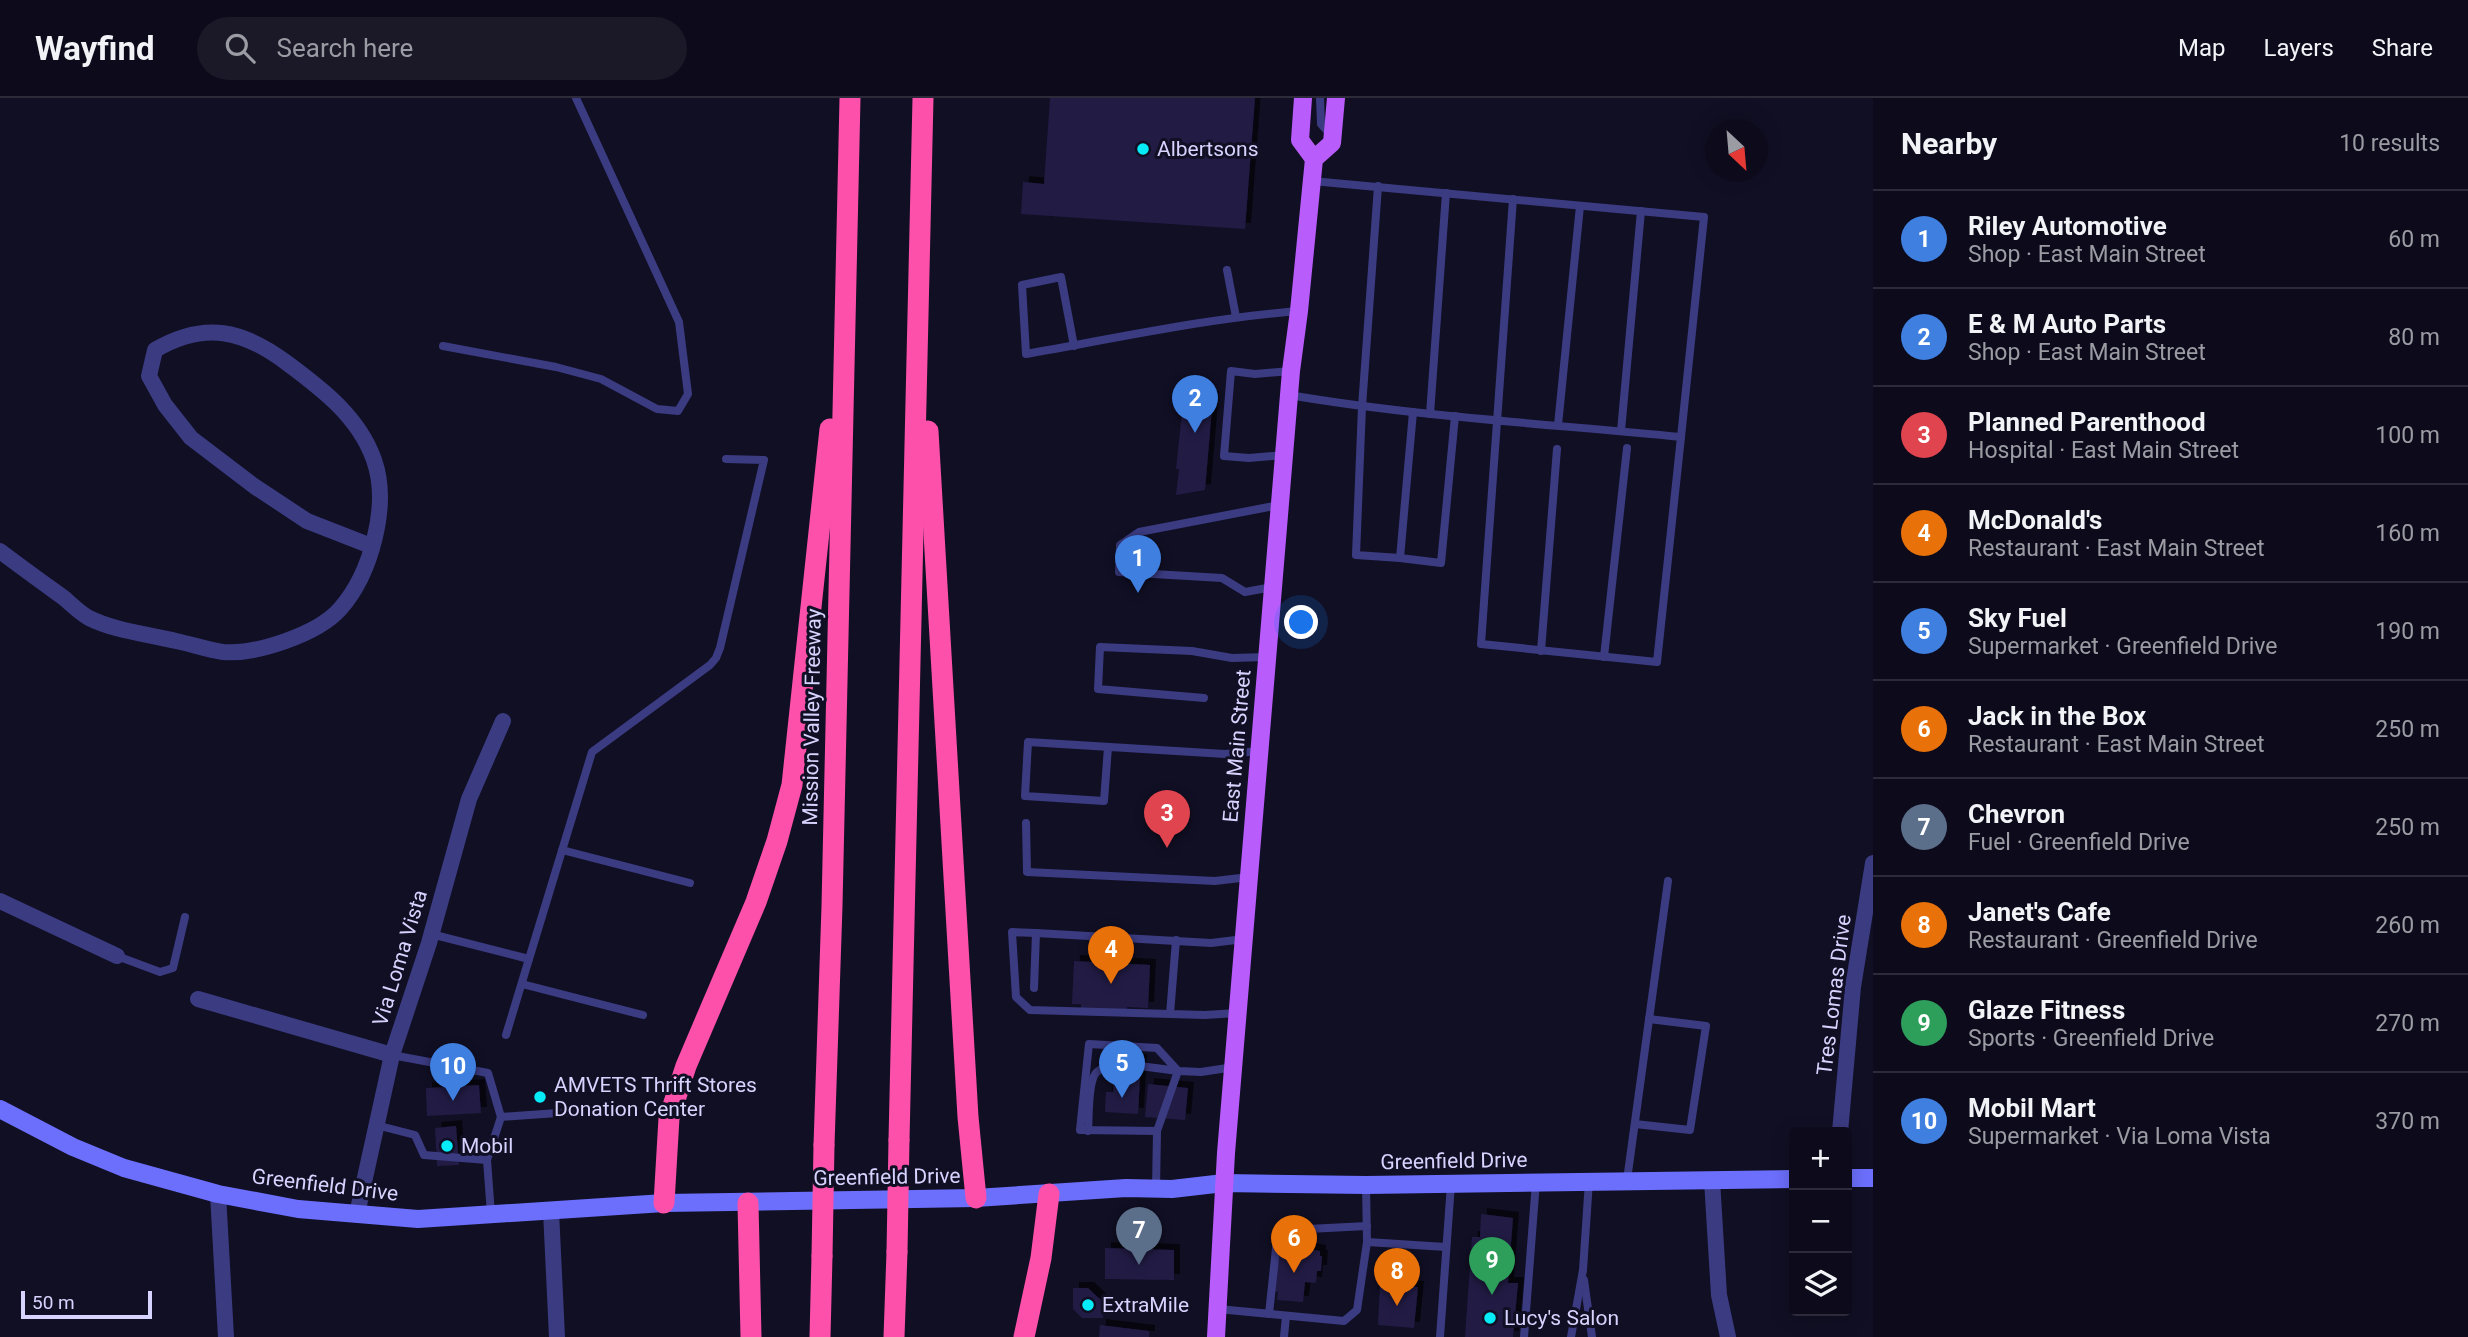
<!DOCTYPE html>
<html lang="en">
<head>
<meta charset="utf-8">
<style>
  :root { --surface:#0d0b1b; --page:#1b1928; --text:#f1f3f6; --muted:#9a9ba3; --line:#2d2b3a; --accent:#05ecf8 }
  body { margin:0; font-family:Roboto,sans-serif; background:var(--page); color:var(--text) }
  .controls { position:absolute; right:21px; bottom:21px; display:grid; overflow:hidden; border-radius:7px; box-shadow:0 4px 18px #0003 }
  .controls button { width:63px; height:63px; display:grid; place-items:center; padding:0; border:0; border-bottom:2px solid var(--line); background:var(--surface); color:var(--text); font:35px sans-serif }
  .compass { position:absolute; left:1705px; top:21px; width:63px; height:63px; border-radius:50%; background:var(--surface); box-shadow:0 4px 18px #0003; rotate:154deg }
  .scale { position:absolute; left:21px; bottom:18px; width:131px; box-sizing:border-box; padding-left:7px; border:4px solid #d6d3fe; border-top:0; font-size:19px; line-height:24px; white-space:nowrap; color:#d6d3fe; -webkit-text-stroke:5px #110f24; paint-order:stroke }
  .you { position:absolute; left:1302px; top:525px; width:24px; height:24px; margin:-18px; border:5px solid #fff; border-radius:50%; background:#1a73e8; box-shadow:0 0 0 10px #1a73e833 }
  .badge { display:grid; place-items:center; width:46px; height:46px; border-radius:50%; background:var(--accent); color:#fff; font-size:23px; font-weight:700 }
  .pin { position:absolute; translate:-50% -58px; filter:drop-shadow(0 2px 4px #0008) }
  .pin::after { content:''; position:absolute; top:37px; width:24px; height:21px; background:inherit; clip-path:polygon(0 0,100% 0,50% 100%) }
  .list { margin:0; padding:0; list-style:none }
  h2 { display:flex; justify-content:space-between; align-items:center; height:91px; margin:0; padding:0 28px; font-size:30px }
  h2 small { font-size:23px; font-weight:400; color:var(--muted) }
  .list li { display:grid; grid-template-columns:46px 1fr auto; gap:21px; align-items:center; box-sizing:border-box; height:98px; padding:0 28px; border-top:2px solid var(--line) }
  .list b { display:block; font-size:26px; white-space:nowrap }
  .list p { margin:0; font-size:23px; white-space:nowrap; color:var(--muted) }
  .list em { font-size:23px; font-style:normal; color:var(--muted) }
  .icon { flex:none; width:38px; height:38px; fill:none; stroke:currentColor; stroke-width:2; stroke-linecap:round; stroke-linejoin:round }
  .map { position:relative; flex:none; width:1873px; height:1239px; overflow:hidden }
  header { display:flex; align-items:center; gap:42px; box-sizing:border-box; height:98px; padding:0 35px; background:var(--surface); border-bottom:2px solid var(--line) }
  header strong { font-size:33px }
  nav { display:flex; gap:38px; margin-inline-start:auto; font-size:24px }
  .search { width:490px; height:63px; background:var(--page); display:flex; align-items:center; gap:18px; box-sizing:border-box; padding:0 24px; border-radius:38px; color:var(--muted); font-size:26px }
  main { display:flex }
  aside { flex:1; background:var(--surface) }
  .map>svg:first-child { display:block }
</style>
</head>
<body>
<header>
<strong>Wayfind</strong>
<div class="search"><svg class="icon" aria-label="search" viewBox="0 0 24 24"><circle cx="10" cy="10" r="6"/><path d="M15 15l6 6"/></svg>Search here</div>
<nav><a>Map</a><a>Layers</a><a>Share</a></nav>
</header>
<main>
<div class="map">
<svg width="1873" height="1239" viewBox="0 0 1873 1239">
  <defs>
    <filter id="shadow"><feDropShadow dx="6" dy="-6" stdDeviation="0" flood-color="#0009"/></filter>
  </defs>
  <rect width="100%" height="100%" fill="#110f24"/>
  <g fill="#221b45" filter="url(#shadow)">
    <polygon points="1050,0 1255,0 1245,131 1021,116 1023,84 1044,86"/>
    <polygon points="1184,296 1213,299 1205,392 1176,397 1179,371 1176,371"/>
    <polygon points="1074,863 1150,867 1148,910 1127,909 1127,915 1081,912 1081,906 1072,906"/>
    <polygon points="1115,960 1141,962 1138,1016 1105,1014 1106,994 1113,994"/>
    <polygon points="1148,986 1188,990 1185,1022 1145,1019"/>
    <polygon points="479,987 481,1015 427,1018 426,990"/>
    <polygon points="456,1028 459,1067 437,1068 435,1030"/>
    <polygon points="1481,1116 1513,1120 1508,1185 1518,1185 1513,1239 1465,1239 1472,1139 1480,1139"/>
    <polygon points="1285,1147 1320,1153 1320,1158 1322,1158 1321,1173 1317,1173 1316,1185 1305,1184 1303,1204 1277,1202 1278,1194 1274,1193 1279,1149 1285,1150"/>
    <polygon points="1105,1150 1174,1152 1174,1182 1105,1181"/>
    <polygon points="1380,1186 1418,1189 1414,1230 1378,1227"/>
    <polygon points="1073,1190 1088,1190 1103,1204 1103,1220 1082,1220 1073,1211"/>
    <polygon points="1100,1227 1149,1233 1149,1239 1099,1239"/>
  </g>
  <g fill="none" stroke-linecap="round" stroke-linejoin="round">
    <g stroke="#3b3b82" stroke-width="8">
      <polyline points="1320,0 1321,26 1330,36"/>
      <polyline points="1312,83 1704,119 1681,339"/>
      <polyline points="1378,88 1362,309 1356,457 1400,460"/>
      <polyline points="1227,172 1236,219"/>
      <polyline points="443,248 556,269 601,281 657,311 678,313 688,296 679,224 576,0"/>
      <path d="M1074,248L1061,179L1022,187L1026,256C1117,240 1208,220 1299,213"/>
      <path d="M1289,297C1419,319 1550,326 1681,339L1657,564L1481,546L1513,101"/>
      <polyline points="1413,314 1400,460 1441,465 1455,318"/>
      <polyline points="1430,316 1446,95"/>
      <polyline points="1558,327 1580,108"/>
      <polyline points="1621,333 1641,113"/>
      <polyline points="1284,357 1249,360 1224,358 1231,273 1255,276 1291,273"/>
      <polyline points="1273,489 1245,494 1222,480 1119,474 1120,447 1139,434 1279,407"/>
      <polyline points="1541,553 1557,351"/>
      <polyline points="1604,559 1627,350"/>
      <polyline points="1204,600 1098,591 1100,549 1192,553 1232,560 1267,559"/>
      <polyline points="1108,649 1104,703 1025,698 1028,644 1225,656 1260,653"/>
      <polyline points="1026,725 1027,774 1215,783 1249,779"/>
      <polyline points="562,752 690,785"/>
      <polyline points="1036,835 1012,834 1016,899 1030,912 1170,916"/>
      <polyline points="431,836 529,861 506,937"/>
      <polyline points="1176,842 1170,916 1205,917 1237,915"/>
      <polyline points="117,858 160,874 173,870 185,819"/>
      <polyline points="529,861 592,654 710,567 716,560 720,550 764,362 726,361"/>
      <polyline points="522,886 643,917"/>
      <polyline points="1034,890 1036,835 1211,845 1244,841"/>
      <polyline points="392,957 488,975 501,1019 586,1013"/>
      <polyline points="1635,1026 1690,1032 1706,928 1649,921"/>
      <polyline points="376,1027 415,1037 424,1057 487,1062 501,1019"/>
      <path d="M1088,1033C1089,1018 1088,990 1094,978C1102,959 1161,971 1178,973L1157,1033"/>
      <polyline points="487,1062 491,1116"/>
      <polyline points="1627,1082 1668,783"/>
      <polyline points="1366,1087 1367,1144 1446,1149"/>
      <polyline points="1156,1091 1157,1033 1080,1032 1089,946 1157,950 1178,973 1201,974 1234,969"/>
      <polyline points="1584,1182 1592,1239"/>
      <polyline points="1218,1211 1344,1223 1357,1212 1367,1144"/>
      <polyline points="1269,1216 1277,1141 1288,1132 1367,1128"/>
      <polyline points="1284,1239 1286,1218"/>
      <polyline points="1440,1239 1451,1086"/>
      <polyline points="1524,1239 1536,1084"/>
      <polyline points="1571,1239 1583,1172 1589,1083"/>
    </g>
    <g stroke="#3b3b82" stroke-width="16">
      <path d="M0,453C21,469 42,484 64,500C72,507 80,515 89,520C115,533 148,536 176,543C191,546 208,552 223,554C256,557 318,536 340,511C371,476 390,407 374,362C359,319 322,291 287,265C243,232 205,223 155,252L149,278L165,307L191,340L254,388L307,423L371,448"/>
      <polyline points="0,803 117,858"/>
      <polyline points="198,901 392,957"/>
      <polyline points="1840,1034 1853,889 1873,765"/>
      <polyline points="1712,1082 1719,1197 1728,1239"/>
      <polyline points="218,1096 226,1239"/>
      <polyline points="551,1113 557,1239"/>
      <polyline points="357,1116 392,957 429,845 469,701 503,623"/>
    </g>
    <g stroke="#6c6ffc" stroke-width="18">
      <polyline points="0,1011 73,1049 124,1070 218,1096 298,1111 418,1121 664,1105 976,1100 1126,1090 1172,1091 1224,1085 1366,1087 1794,1081"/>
      <polyline points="1847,1080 1873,1080"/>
    </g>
    <g stroke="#b95cfc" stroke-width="18">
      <polyline points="1303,0 1300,42 1314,61"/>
      <polyline points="1216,1239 1226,1055 1291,273 1299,213 1314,61 1332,45 1336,0"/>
    </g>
    <g stroke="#fc50ab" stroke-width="21">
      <polyline points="928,333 968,1019 976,1100"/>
      <polyline points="899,1042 923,0"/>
      <polyline points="824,1047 832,808 850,0"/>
      <polyline points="664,1105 669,1020 686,968 756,804 777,743 792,687 830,331"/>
      <polyline points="748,1105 751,1239"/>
      <polyline points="820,1239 822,1158"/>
      <polyline points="894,1239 897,1154"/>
      <polyline points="1024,1239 1041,1160 1049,1096"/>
    </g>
    <g stroke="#fc50ab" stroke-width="21">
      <polyline points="897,1154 899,1042"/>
      <polyline points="822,1158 824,1047"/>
    </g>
  </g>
  <g fill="#05ecf8" stroke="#110f24" stroke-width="2.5">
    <circle cx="1143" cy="51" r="7"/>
    <circle cx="540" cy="999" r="7"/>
    <circle cx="447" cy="1048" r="7"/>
    <circle cx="1088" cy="1207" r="7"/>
    <circle cx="1490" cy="1220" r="7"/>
  </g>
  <g text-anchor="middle" stroke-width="6" stroke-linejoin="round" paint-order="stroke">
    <g font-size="21" fill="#d6d3fe" stroke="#110f24" text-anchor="start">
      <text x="1157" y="58">Albertsons</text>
      <text x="554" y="994">AMVETS Thrift Stores<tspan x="554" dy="24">Donation Center</tspan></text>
      <text x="461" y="1055">Mobil</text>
      <text x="1102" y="1214">ExtraMile</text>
      <text x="1504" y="1227">Lucy's Salon</text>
    </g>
    <g font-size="21" fill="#d6d3fe" stroke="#110f24">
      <text transform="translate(812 619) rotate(-89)" y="7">Mission Valley Freeway</text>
      <text transform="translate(1237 648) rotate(-85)" y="7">East Main Street</text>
      <text transform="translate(400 860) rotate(-73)" y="7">Via Loma Vista</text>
      <text transform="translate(1834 897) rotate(-83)" y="7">Tres Lomas Drive</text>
      <text transform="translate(1454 1063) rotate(-1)" y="7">Greenfield Drive</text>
      <text transform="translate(887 1079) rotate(-1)" y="7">Greenfield Drive</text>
      <text transform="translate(325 1087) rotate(7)" y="7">Greenfield Drive</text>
    </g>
  </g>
</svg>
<div class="controls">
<button>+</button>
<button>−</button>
<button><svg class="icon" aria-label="layers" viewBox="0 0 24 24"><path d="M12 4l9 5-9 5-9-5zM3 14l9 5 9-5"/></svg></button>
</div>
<svg class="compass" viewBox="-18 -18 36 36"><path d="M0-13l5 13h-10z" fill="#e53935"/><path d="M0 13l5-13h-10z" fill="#9a9ba3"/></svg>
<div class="scale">50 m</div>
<div class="you"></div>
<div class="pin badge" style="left:1138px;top:495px;background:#3f7fe0">1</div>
<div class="pin badge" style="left:1195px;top:335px;background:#3f7fe0">2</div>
<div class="pin badge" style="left:1167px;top:750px;background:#e0444e">3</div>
<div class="pin badge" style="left:1111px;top:886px;background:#e8710a">4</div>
<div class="pin badge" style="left:1122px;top:1000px;background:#3f7fe0">5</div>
<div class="pin badge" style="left:1294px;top:1175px;background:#e8710a">6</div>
<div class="pin badge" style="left:1139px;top:1167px;background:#5c6f8a">7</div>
<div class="pin badge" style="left:1397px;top:1208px;background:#e8710a">8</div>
<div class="pin badge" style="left:1492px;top:1197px;background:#2e9e5b">9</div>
<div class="pin badge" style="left:453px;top:1003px;background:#3f7fe0">10</div>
</div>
<aside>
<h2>Nearby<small>10 results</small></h2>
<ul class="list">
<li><span class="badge" style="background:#3f7fe0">1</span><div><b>Riley Automotive</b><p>Shop · East Main Street</p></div><em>60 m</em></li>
<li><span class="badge" style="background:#3f7fe0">2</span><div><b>E &amp; M Auto Parts</b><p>Shop · East Main Street</p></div><em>80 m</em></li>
<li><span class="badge" style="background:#e0444e">3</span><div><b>Planned Parenthood</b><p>Hospital · East Main Street</p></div><em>100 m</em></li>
<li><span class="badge" style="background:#e8710a">4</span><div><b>McDonald's</b><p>Restaurant · East Main Street</p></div><em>160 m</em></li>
<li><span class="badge" style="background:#3f7fe0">5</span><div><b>Sky Fuel</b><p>Supermarket · Greenfield Drive</p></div><em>190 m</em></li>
<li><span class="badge" style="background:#e8710a">6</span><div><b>Jack in the Box</b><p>Restaurant · East Main Street</p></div><em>250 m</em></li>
<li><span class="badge" style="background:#5c6f8a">7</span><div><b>Chevron</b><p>Fuel · Greenfield Drive</p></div><em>250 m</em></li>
<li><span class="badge" style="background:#e8710a">8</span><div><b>Janet's Cafe</b><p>Restaurant · Greenfield Drive</p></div><em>260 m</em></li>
<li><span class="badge" style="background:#2e9e5b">9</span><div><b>Glaze Fitness</b><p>Sports · Greenfield Drive</p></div><em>270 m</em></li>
<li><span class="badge" style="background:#3f7fe0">10</span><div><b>Mobil Mart</b><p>Supermarket · Via Loma Vista</p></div><em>370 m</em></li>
</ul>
</aside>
</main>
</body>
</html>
